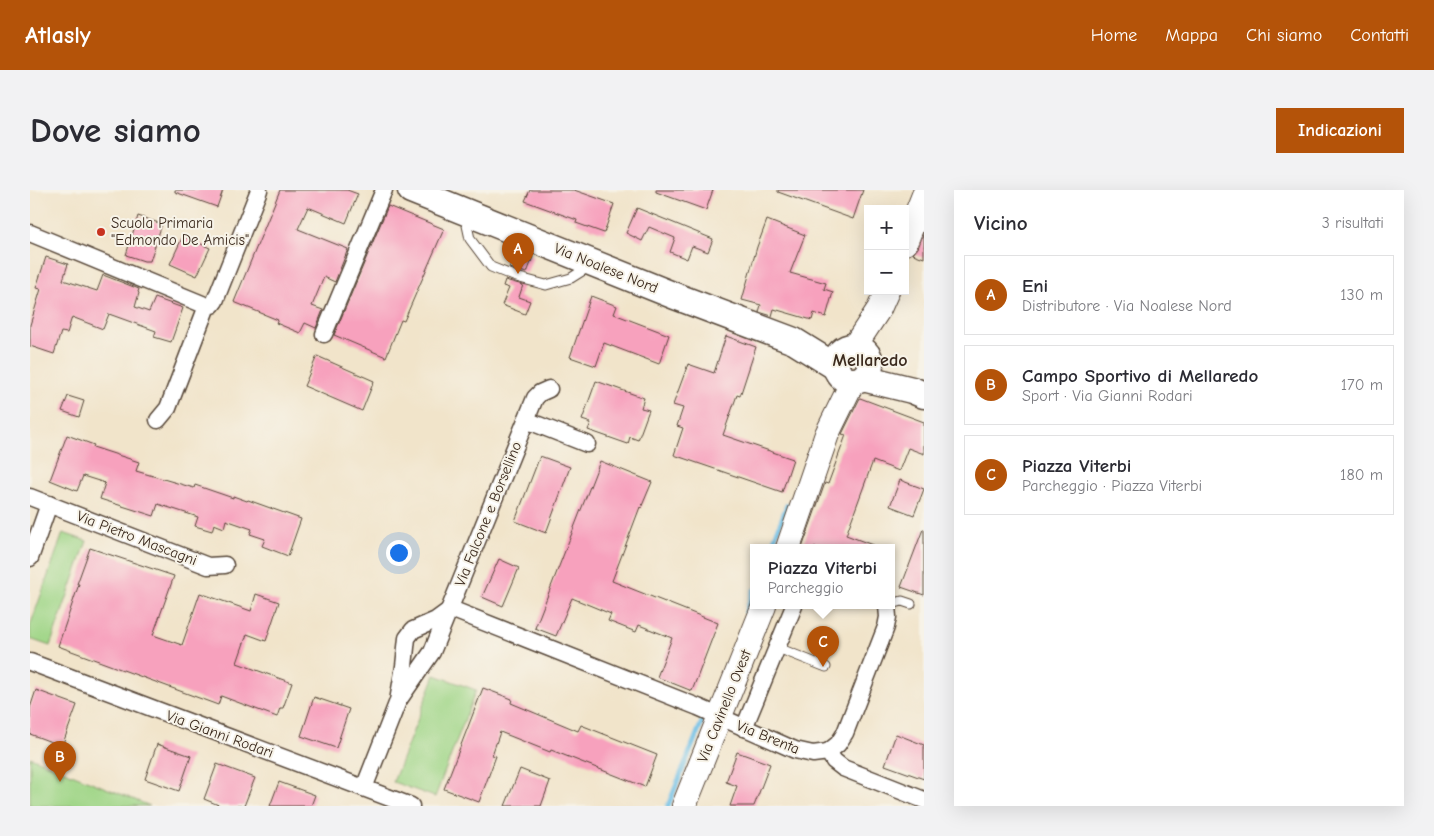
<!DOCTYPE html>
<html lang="it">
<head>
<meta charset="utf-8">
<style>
  :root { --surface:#fff; --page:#f2f2f3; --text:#2b2b33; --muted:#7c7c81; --line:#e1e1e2; --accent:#b45309 }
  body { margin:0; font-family:"Comic Neue",sans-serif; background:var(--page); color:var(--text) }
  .controls { position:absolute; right:15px; top:15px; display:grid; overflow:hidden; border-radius:0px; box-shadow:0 5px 20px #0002 }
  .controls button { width:45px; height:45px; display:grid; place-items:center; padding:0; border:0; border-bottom:1px solid var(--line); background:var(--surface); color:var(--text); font:25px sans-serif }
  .you { position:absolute; left:368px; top:362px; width:18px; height:18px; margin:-12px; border:4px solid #fff; border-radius:50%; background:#1a73e8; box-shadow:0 0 0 8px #1a73e833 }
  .badge { display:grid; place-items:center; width:32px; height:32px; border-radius:50%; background:var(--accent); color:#fff; font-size:16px; font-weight:700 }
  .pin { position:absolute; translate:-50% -41px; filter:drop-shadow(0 1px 2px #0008) }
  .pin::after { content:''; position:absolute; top:26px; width:18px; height:15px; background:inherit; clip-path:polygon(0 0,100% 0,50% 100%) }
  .popup { position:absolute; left:720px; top:354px; width:145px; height:65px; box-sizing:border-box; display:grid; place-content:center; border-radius:0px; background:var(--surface); filter:drop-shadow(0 1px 4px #0005); font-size:16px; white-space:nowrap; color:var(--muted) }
  .popup b { font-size:19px; color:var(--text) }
  .popup::after { content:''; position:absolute; left:50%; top:100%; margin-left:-10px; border:10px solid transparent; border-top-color:var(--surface) }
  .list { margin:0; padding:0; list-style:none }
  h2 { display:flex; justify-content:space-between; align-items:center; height:65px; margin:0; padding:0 20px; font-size:21px }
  h2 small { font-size:16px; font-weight:400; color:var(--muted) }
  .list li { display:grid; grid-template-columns:32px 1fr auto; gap:15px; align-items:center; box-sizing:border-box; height:80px; margin:0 10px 10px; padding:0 10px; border:1px solid var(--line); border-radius:0px }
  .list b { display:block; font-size:19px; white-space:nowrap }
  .list p { margin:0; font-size:16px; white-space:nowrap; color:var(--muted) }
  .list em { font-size:16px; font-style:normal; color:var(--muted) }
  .map { position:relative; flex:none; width:894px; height:616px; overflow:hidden; border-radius:0px }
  header { display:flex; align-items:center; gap:30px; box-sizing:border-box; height:70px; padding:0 25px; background:var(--accent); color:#fff }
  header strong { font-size:24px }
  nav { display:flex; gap:28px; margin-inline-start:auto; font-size:18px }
  .intro { display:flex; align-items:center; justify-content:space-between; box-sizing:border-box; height:120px; padding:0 30px }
  h1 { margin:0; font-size:35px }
  .button { padding:12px 22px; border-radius:0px; background:var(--accent); color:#fff; font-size:18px; font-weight:700 }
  main { display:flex; gap:30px; padding:0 30px }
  aside { flex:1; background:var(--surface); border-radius:0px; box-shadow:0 5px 20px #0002 }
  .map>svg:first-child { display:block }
</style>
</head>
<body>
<header>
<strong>Atlasly</strong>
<nav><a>Home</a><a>Mappa</a><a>Chi siamo</a><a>Contatti</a></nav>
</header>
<div class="intro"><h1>Dove siamo</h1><a class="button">Indicazioni</a></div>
<main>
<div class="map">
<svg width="894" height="616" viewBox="0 0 894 616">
  <rect width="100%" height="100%" fill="#f7f3e8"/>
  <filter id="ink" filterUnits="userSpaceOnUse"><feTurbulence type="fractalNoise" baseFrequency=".02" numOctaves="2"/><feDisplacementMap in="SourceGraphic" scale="10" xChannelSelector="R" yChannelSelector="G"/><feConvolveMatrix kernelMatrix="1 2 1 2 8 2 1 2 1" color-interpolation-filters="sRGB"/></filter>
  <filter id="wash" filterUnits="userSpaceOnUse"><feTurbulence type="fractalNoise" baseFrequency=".0096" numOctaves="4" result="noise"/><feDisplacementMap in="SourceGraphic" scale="20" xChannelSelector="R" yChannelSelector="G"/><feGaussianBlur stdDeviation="1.12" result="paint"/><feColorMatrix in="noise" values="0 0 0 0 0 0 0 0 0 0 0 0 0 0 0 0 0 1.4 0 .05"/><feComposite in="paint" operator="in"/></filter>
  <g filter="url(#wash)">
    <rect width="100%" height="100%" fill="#f1e4ca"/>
    <g fill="#9fd586" stroke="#6d8052">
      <polygon points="33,343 57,351 20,456 0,449 0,436"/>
      <polygon points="405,485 446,500 405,607 363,592"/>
      <polygon points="0,567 120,616 0,616"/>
    </g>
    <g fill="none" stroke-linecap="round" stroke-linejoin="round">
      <g stroke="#6abee6" stroke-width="5">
        <polyline points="741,358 757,315"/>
        <polyline points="716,422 724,400"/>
        <polyline points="638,616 673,529"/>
      </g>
    </g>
    <g id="blocks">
      <g fill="#f7a1bd">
        <polygon points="145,0 193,0 187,17 145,2"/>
        <polygon points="250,0 317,0 328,4 316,33 278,17 268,39 318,59 305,92 294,87 282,116 293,120 286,138 275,133 270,143 246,133 248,130 204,112"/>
        <polygon points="500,0 544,0 584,14 574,43 546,33 547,30 495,11"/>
        <polygon points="626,0 683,0 676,20 626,2"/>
        <polygon points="748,0 833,0 823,29 748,2"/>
        <polygon points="358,16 414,39 374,131 371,130 356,167 304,145"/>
        <polygon points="607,18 683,49 678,62 662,56 657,69 640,62 645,48 619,37 612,51 596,43"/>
        <polygon points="108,26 132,34 120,71 114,71 96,65"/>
        <polygon points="737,30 775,45 760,83 796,93 794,99 803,102 796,127 784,123 782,130 744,119 742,126 729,122 731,115 712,110 727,57"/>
        <polygon points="894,42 894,68 883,64 888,58"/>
        <polygon points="153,46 180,58 167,86 140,74"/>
        <polygon points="485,61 503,67 497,83 479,78"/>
        <polygon points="16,67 38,74 33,90 67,101 73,85 109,99 108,102 109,103 105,117 119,122 125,108 153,118 141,152 124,147 126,141 79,124 73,139 42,127 37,143 31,142 24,164 0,156 0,135 11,99 6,98"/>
        <polygon points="475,90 493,95 489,107 500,111 495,124 472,115 479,98 473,96"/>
        <polygon points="561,106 587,116 584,124 639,145 629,174 574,153 566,176 540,167"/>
        <polygon points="696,146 726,157 710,206 707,205 693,245 763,269 752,302 644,265 653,238 647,236 653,218 643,215 658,174 684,183"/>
        <polygon points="287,166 344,191 332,221 274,196"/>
        <polygon points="566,191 614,208 611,218 619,220 608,250 600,247 598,254 558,240 561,233 552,230"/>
        <polygon points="38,206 54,211 49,227 32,221"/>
        <polygon points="830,208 894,232 894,264 878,258 869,281 843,271 816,345 848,357 847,358 772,358 795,293 798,294 816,245 812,244"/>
        <polygon points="37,245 64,255 63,257 109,272 106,281 164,298 165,295 203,308 203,306 217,311 218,310 271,329 258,366 232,356 235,349 220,344 222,339 196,330 194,338 184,334 182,341 165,336 168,327 128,314 124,326 70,309 75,293 53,286 47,301 20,290"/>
        <polygon points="510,266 540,277 516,343 485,331"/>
        <polygon points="570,271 622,292 611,318 610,317 582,391 688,433 662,501 627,487 642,448 609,435 606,442 578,431 581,424 542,408 526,446 505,438"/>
        <polygon points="870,290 894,299 884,325 860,316"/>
        <polygon points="893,339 894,339 894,405 871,397"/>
        <polygon points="60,358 144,386 123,445 152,455 170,403 221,421 226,404 249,412 236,451 217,444 207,473 262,493 253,518 250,518 247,527 191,506 188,515 28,456 49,394 47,394"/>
        <polygon points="469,369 489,378 473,416 452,407"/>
        <polygon points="453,498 482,509 481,513 548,541 551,535 627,565 615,597 521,560 520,562 470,542 462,565 466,566 449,612 414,599"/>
        <polygon points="6,500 47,515 32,556 0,544 0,518"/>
        <polygon points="284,507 319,519 306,558 271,546"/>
        <polygon points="866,544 894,555 894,589 855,575"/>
        <polygon points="127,554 161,566 149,601 115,589"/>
        <polygon points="707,562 740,574 724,616 700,616 707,596 696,592"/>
        <polygon points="187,574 225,588 214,616 191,616 174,609"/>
        <polygon points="490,579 520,591 511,616 475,616"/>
        <polygon points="249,592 285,605 281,616 240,616"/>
      </g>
    </g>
  </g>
  <g filter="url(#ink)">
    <use href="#blocks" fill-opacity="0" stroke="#564638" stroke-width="1"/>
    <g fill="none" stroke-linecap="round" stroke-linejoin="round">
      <defs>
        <g id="lane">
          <polyline points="435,26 440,49 461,77 486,87 516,95 541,88 560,76"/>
          <polyline points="862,414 872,411 881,414"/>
          <polyline points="748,458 796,477"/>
        </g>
        <g id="street">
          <polyline points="0,43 177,116"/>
          <polyline points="294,144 354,0"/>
          <polyline points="128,230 138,218 177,116 182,115 185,111 229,0"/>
          <polyline points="496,230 557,254"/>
          <polyline points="0,307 178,376 195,375"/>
          <polyline points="0,368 19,314"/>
          <polyline points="421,419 668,517 765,560 783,564 798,562 804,571 813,578 894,610"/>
          <polyline points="0,472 381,616"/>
          <polyline points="368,511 402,462 505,208 510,203 519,199"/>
          <polyline points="714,538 764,416"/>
          <polyline points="798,562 808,554 815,543 856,437 858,427 857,416"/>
          <polyline points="334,598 368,511 374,476 377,448 383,440 406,430 421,419"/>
        </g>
        <g id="secondary">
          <polyline points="875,53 894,5"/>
          <polyline points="824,157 849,119 857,101"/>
          <polyline points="758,358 797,244 820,197 825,191"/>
          <polyline points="654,616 734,416"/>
        </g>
        <g id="primary">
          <polyline points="381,0 645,106 764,151 806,177"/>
          <circle cx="823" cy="174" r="17"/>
          <polyline points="833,188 882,200 894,205"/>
        </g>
      </defs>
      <use href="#lane" stroke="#564638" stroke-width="11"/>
      <use href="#street" stroke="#564638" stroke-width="19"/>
      <use href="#secondary" stroke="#564638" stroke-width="26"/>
      <use href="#primary" stroke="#564638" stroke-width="29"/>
      <use href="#lane" stroke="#fff" stroke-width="9"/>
      <use href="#street" stroke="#fff" stroke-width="16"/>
      <use href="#secondary" stroke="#fff" stroke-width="24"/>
      <use href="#primary" stroke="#fff" stroke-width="26"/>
    </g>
  </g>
  <circle fill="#c8321e" stroke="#f7f3e8" stroke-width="2" cx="71" cy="42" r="5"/>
  <g text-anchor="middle" stroke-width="4" stroke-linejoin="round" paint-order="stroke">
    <g font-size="15" fill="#3b2a1e" stroke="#f7f3e8" text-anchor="start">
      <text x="81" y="38">Scuola Primaria<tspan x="81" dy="17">"Edmondo De Amicis"</tspan></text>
    </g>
    <g font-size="15" fill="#3b2a1e" stroke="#f7f3e8">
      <text transform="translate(576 78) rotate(22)" y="5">Via Noalese Nord</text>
      <text transform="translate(458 324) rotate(-68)" y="5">Via Falcone e Borsellino</text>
      <text transform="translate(107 348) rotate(21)" y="5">Via Pietro Mascagni</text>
      <text transform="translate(694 516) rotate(-68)" y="5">Via Cavinello Ovest</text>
      <text transform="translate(190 544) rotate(20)" y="5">Via Gianni Rodari</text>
      <text transform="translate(738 547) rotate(22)" y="5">Via Brenta</text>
    </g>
    <g font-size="18" font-weight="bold" fill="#3b2a1e" stroke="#f7f3e8">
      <text x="840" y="176">Mellaredo</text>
    </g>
  </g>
</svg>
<div class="controls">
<button>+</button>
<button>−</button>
</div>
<div class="you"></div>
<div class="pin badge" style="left:488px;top:84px">A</div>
<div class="pin badge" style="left:30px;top:592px">B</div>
<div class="pin badge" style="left:793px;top:477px">C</div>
<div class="popup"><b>Piazza Viterbi</b>Parcheggio</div>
</div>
<aside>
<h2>Vicino<small>3 risultati</small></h2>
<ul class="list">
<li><span class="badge">A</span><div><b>Eni</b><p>Distributore · Via Noalese Nord</p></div><em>130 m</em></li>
<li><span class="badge">B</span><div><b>Campo Sportivo di Mellaredo</b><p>Sport · Via Gianni Rodari</p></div><em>170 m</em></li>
<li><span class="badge">C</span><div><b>Piazza Viterbi</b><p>Parcheggio · Piazza Viterbi</p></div><em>180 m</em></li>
</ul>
</aside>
</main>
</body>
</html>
